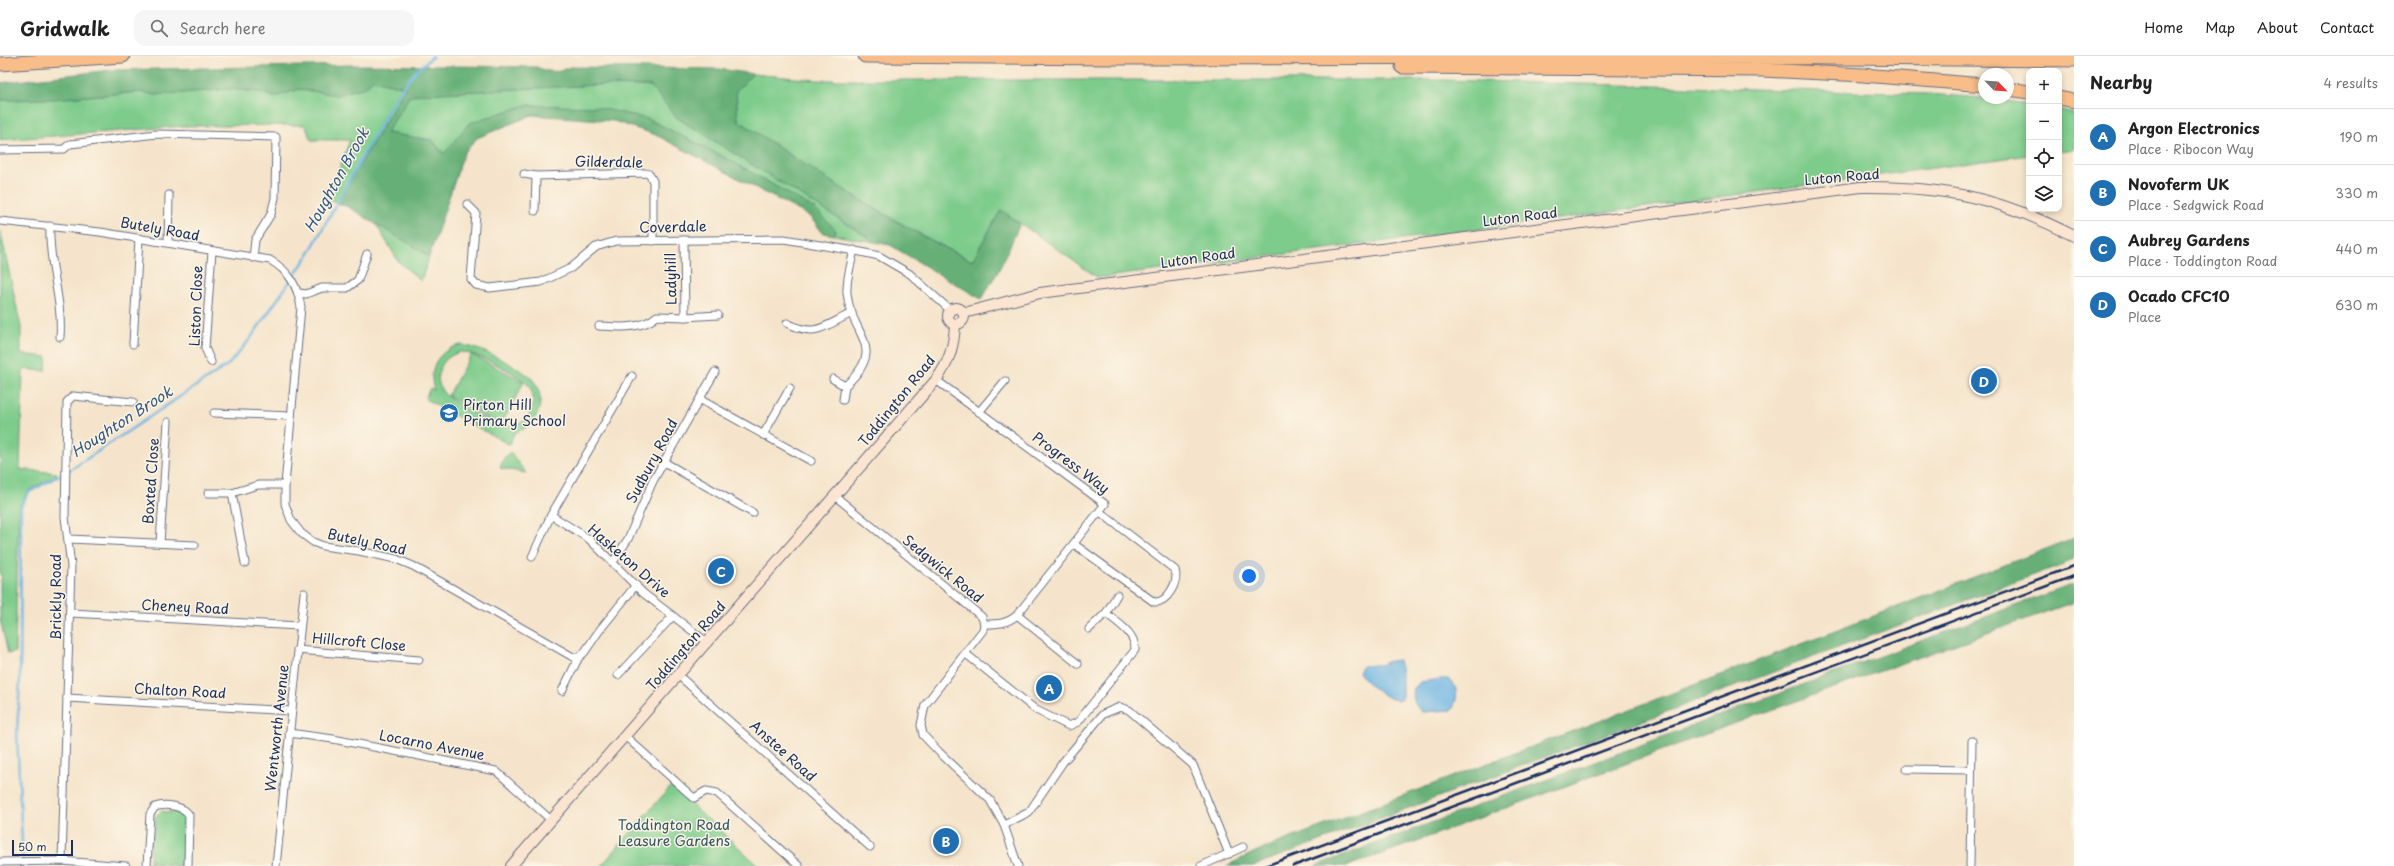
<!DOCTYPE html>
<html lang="en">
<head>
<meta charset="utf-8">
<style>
  :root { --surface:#fff; --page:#f6f6f6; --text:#222; --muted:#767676; --line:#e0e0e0; --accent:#1f6fb2 }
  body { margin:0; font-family:"Playpen Sans",sans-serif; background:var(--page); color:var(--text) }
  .controls { position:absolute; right:12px; top:12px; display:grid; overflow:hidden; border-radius:8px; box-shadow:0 2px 6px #0003 }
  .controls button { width:36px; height:36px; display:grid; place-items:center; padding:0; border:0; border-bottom:1px solid var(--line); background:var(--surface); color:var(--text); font:20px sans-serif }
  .compass { position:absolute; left:1978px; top:12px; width:36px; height:36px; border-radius:50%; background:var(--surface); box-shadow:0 2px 6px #0003; rotate:115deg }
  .scale { position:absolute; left:12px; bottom:10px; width:61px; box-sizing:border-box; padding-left:4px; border:2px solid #1b2f5e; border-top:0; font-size:11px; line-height:14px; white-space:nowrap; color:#1b2f5e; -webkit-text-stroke:3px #fcf5e5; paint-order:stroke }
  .you { position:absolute; left:1249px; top:520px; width:14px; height:14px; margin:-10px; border:3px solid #fff; border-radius:50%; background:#1a73e8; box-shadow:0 0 0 6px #1a73e833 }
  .badge { display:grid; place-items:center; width:26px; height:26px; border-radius:50%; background:var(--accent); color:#fff; font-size:13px; font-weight:700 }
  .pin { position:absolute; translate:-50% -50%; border:2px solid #fff; box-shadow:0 1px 4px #0006 }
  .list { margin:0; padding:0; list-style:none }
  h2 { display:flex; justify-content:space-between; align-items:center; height:52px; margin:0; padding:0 16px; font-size:17px }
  h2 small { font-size:13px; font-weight:400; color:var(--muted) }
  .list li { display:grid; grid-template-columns:26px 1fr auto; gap:12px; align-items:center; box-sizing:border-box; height:56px; padding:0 16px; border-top:1px solid var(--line) }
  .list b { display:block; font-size:15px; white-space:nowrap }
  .list p { margin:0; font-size:13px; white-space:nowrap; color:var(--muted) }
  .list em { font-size:13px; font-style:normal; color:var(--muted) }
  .icon { flex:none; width:22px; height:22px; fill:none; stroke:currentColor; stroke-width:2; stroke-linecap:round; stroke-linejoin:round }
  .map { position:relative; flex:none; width:2074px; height:810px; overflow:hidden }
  header { display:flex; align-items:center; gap:24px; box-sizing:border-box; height:56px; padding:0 20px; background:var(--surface); border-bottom:1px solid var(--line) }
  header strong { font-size:19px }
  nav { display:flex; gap:22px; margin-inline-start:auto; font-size:14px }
  .search { width:280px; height:36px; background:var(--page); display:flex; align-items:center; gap:10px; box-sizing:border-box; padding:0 14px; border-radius:12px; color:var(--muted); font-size:15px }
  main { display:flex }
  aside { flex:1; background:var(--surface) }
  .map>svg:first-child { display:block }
</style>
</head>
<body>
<header>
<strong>Gridwalk</strong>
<div class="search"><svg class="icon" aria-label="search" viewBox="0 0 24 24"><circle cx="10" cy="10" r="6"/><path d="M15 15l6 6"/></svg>Search here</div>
<nav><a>Home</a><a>Map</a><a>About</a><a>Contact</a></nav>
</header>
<main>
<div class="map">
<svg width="2074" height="810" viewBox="0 0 2074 810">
  <rect width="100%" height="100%" fill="#fcf5e5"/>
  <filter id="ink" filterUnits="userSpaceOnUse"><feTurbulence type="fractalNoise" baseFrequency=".025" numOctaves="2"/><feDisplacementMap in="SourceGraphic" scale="8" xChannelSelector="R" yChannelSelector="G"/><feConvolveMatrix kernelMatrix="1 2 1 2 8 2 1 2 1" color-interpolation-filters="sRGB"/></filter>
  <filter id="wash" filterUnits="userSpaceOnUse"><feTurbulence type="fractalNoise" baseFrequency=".012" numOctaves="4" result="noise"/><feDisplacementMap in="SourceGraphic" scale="16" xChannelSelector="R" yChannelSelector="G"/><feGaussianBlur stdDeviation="0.9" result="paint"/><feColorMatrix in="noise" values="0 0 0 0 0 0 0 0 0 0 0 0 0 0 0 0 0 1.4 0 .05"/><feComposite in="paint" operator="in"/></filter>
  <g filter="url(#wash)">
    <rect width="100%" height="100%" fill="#f5e4cb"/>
    <g fill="#7ecc8b" stroke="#4c7e74" fill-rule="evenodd">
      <path d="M753,18L817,24H1443L1928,38L1999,43L2029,49V99L1543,165L1098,222L1001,154L972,205C891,165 813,116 738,64L736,35Z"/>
      <polygon points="372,24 406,31 419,38 595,29 651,30 676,61 866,180 874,186 834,179 835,174 815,153 726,102 648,63 526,49 444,98 432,84 386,77 409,41 403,37 337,147 328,142 350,84 311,84 305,69 186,70 0,84 0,44 51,43 140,36 156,39 230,33 259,36 275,41 299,33 337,39"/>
      <polygon points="2059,54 2074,58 2074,93 2059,95"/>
      <polygon points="376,168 402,180 429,201 421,225 398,205"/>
      <polygon points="0,173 21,271 21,298 47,301 46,315 23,313 20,413 57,417 57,419 28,435 19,451 15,596 8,598 0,563 0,550 2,549 0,545 0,524 2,522 0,518"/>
      <path d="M460,289C476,289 522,312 532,323C549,343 538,370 514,377L510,389L425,343L430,332L434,334C427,312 439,294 460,289ZM460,296C473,295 519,318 528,329C533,336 535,346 531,355C528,362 523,367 516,369C501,374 453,348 443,336C438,329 437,321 440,313C444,303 451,299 460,296Z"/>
      <polygon points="471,298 524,326 501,369 448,340"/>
      <polygon points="510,396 526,417 500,412 504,402"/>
      <polygon points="671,730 759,810 601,810"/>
      <polygon points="161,755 180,757 184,764 182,778 185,780 182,807 180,810 150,807 151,777 155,774 155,761"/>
    </g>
    <g fill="#66b077" stroke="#40706a">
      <path d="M354,9L537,11C548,17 559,17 570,11L720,13L753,18L736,35L738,64C813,115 890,166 972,205L1001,154L1020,168L998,216L981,243L890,189L874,186L866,180L676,61L651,30L595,29L419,38L409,41L386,77L432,84L444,98L469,67L526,49L597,51L648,63L726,102L815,153L836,174L834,179L823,177L809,160L656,79L614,65L532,59L477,82L464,97L429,201C411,187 395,180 376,168C363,161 352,151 337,147L406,31L372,24L366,31L337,39L299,33L275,41L259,36L230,33L156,39L140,36L51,43L0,44V27L111,14Z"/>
      <polygon points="2074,482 2074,504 1253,810 1226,810 1257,795 1820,581"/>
      <polygon points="2074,528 2074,546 1755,660 1393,794 1347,810 1315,810"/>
    </g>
    <g fill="#6bb4e3" stroke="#4372a0">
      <path d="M1399,604L1402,616V643L1400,645C1387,644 1365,627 1359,616L1362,610L1387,608L1383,606Z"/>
      <path d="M1441,623H1448C1459,630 1458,643 1452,654L1422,656C1414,650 1412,642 1414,632L1420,626Z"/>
    </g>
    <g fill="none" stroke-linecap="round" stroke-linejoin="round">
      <polyline stroke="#6bb4e3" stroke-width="2.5" points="23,810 17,676 20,623 21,451 28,437 76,410 229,308 250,283 307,201 396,40 415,16 433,0"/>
    </g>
  </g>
  <g filter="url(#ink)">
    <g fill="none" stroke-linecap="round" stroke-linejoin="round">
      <defs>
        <g id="minor">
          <polyline points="0,94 64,93 70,88 157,78 276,81 275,142 271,158 255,184 253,202"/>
          <polyline points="524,118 536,120"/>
          <polyline points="467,148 476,157 471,223 476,229 490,232 541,226 571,212 596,191 616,185 784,183 861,196 879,200 910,218 950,254"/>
          <polyline points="535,155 536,120 645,117 649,118 653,125 653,185"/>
          <path d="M0,165L100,176L270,204C290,216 297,229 301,251L285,429V448L291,464L301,477L313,486L323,490L359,495L396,503L413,510L573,601H579"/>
          <path d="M50,170C48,208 63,243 60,281"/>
          <polyline points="684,184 685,261"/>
          <polyline points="168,187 169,139"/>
          <polyline points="299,237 306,238 322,232 347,232 358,224 367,198"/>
          <path d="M787,267C816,282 824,270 852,257"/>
          <path d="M599,270C619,271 641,274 657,260L685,261L718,259"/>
          <polyline points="133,288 139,183"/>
          <polyline points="211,306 205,292 212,195"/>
          <path d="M833,323L845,330C889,290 851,281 847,237C846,223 851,208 854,194"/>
          <path d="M936,324L1105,448L1017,559C1007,568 998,568 984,568"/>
          <polyline points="701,344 811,405"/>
          <polyline points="843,344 845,330"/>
          <polyline points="979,356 1005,325"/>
          <polyline points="214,357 291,360"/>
          <polyline points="763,379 790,332"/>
          <polyline points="664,406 753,457"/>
          <polyline points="208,437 232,437 258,429 285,429"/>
          <polyline points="232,437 245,507"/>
          <polyline points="835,440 982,561 984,568 983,574 925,649 921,669 923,679 939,696 990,744 1004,769 1018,810"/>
          <polyline points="551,459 632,320"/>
          <polyline points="69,483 195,489"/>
          <polyline points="160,487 168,366"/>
          <path d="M1074,488L1154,546C1168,547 1179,525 1175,514L1100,456"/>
          <polyline points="532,501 551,459 589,483 643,537 708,587"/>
          <polyline points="613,506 628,483 653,425 715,316"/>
          <polyline points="71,557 299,570"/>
          <polyline points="1106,557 1117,539"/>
          <polyline points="1017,559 1078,608"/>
          <polyline points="297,594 419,604"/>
          <path d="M966,598L1036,654L1069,670L1078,666L1135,594C1136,577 1117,567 1106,557L1089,573"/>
          <polyline points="618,619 673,560"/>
          <polyline points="678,619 870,791"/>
          <polyline points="562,635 579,601 584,597 599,575 636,529"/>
          <polyline points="67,642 291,655"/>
          <polyline points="289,677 333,683 496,715 551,764"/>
          <polyline points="625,680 694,742 706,735 717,737 799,810"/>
          <polyline points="1906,713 1971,714"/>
          <polyline points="1004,769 1029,756 1063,706 1103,658 1120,651 1129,654 1193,709 1229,798"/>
          <polyline points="62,805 71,510 65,461 67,346 73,340 133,346"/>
          <polyline points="0,806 62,805 126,810"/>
          <path d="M147,810L150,758L155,751C165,747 184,750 189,759L188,810"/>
          <polyline points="276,810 304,537"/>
          <polyline points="1201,810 1243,791"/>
          <polyline points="1970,810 1972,685"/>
        </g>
        <g id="secondary">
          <circle cx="956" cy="260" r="8"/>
          <path d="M964,257L1040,237L1861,131C1944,130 2000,142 2074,180"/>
          <path d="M511,810L936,324C949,307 954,290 955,268"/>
        </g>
        <g id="motorway">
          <polyline points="865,0 1117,2 1726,1 2074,4"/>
          <polyline points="0,8 123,0"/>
          <polyline points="1402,11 1762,14 1863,19 1984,29"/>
          <polyline points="2008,33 2029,36"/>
          <polyline points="2059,42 2074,45"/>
        </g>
      </defs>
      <use href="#minor" stroke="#676e84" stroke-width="9"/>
      <use href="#secondary" stroke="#676e84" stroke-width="12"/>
      <use href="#motorway" stroke="#676e84" stroke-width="15"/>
      <use href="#minor" stroke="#fff" stroke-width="7"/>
      <use href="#secondary" stroke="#fce5d0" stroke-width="10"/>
      <use href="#motorway" stroke="#f8bd89" stroke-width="13"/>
      <g stroke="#1b2f5e" stroke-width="2.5">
        <polyline points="1265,810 2074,510"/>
        <polyline points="1293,810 2074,520"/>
      </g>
    </g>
  </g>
  <defs>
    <symbol id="school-disc" viewBox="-11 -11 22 22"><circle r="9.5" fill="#1f6fb2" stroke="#fcf5e5"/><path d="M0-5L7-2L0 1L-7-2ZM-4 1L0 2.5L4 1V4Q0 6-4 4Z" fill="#fff"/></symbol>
  </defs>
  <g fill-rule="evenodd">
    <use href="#school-disc" x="438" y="346" width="22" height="22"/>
  </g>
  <g text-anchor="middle" stroke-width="3" stroke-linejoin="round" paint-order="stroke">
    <g font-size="14" fill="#1b2f5e" stroke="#fcf5e5">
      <text transform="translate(609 106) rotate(1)" y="5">Gilderdale</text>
      <text transform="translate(1842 121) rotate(-5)" y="5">Luton Road</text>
      <text transform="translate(1520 161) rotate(-7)" y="5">Luton Road</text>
      <text transform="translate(673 171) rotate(-1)" y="5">Coverdale</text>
      <text transform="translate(160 173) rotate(10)" y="5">Butely Road</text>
      <text transform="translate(1198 202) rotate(-8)" y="5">Luton Road</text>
      <text transform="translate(671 223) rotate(-91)" y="5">Ladyhill</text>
      <text transform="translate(196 250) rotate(-88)" y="5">Liston Close</text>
      <text transform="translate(897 345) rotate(-51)" y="5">Toddington Road</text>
      <text transform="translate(652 405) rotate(-62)" y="5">Sudbury Road</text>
      <text transform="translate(1071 407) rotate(37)" y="5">Progress Way</text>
      <text transform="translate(151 425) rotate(-86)" y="5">Boxted Close</text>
      <text transform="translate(367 486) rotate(12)" y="5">Butely Road</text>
      <text transform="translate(629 505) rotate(41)" y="5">Hasketon Drive</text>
      <text transform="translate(943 513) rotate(39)" y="5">Sedgwick Road</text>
      <text transform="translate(56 541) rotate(-90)" y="5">Brickly Road</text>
      <text transform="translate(185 551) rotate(3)" y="5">Cheney Road</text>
      <text transform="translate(359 586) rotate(5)" y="5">Hillcroft Close</text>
      <text transform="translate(686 590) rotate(-49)" y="5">Toddington Road</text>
      <text transform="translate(180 635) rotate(3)" y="5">Chalton Road</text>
      <text transform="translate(277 672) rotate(-84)" y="5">Wentworth Avenue</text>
      <text transform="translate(432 689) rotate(11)" y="5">Locarno Avenue</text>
      <text transform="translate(783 695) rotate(42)" y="5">Anstee Road</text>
    </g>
    <g font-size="14" fill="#1b2f5e" stroke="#fcf5e5" text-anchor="start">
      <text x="463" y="354">Pirton Hill<tspan x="463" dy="16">Primary School</tspan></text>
    </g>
    <g font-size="14" fill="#345669" stroke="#fcf5e5">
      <text x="674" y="774">Toddington Road<tspan x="674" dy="16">Leasure Gardens</tspan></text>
    </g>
    <g font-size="15" font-style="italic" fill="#335786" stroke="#fcf5e5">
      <text transform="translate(337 124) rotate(-61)" y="5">Houghton Brook</text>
      <text transform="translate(122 366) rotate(-33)" y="5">Houghton Brook</text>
    </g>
  </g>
</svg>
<div class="controls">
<button>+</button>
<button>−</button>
<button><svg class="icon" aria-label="locate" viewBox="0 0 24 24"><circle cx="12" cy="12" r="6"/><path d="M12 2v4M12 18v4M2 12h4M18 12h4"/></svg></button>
<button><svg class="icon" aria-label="layers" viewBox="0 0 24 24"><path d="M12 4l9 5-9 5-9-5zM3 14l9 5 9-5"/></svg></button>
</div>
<svg class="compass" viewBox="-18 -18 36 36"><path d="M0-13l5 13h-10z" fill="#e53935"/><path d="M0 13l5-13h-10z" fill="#767676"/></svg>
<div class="scale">50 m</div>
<div class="you"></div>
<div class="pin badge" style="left:1049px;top:632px">A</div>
<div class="pin badge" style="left:946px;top:785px">B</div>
<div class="pin badge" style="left:721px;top:515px">C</div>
<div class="pin badge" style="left:1984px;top:325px">D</div>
</div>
<aside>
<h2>Nearby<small>4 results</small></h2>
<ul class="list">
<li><span class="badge">A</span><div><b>Argon Electronics</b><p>Place · Ribocon Way</p></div><em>190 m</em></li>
<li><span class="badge">B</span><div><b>Novoferm UK</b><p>Place · Sedgwick Road</p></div><em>330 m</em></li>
<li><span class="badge">C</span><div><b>Aubrey Gardens</b><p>Place · Toddington Road</p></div><em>440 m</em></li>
<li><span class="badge">D</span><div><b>Ocado CFC10</b><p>Place</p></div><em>630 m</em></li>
</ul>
</aside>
</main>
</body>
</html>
